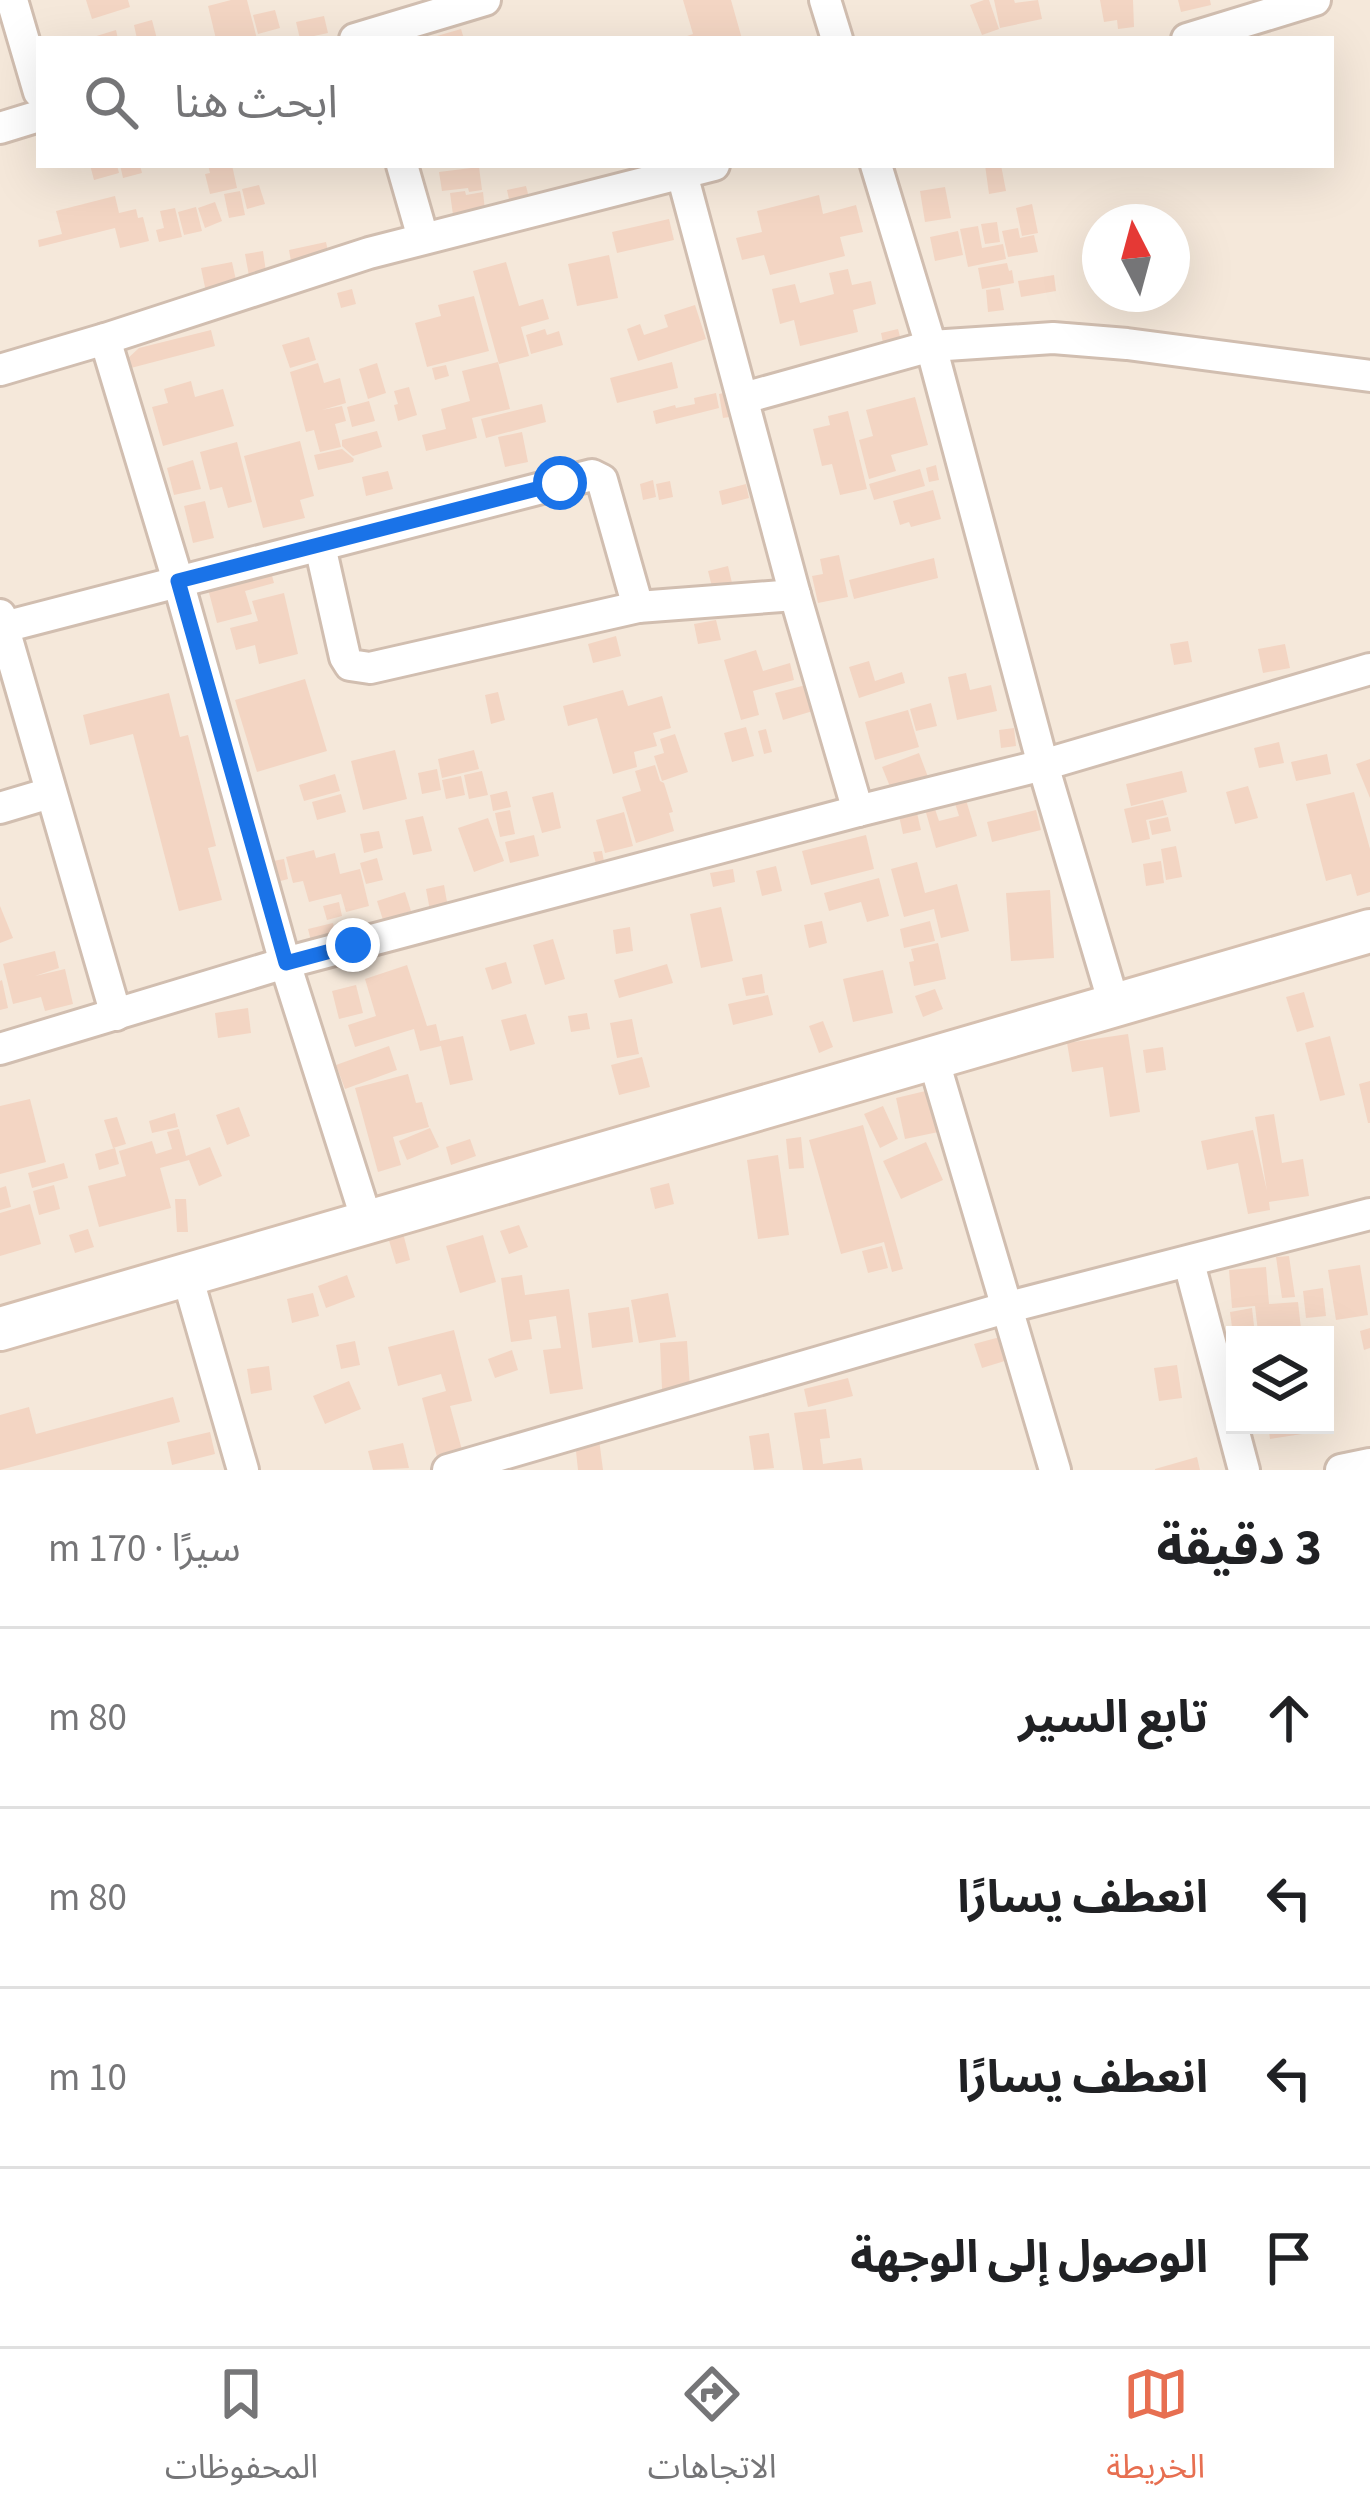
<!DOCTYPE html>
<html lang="ar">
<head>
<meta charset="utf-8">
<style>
  :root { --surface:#fff; --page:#f2f2f2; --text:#202124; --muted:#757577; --line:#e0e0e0; --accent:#e76f51 }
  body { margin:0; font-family:"Source Sans 3","Noto Sans Arabic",sans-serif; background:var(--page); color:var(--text); direction:rtl }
  .controls { position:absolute; right:36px; bottom:36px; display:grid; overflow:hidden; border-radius:0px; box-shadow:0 12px 48px #0002 }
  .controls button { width:108px; height:108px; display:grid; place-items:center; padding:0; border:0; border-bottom:3px solid var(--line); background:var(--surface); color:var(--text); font:60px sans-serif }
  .compass { position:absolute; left:1082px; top:204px; width:108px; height:108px; border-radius:50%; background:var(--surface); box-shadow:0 12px 48px #0002; rotate:354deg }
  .stop { position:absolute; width:36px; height:36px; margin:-27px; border:9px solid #1a73e8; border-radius:50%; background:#fff }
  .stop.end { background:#1a73e8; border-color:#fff; box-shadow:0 3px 12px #0008 }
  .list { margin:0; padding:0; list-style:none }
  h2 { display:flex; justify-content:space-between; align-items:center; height:156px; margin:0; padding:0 48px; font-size:51px }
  h2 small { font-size:39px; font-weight:400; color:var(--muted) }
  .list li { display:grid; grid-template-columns:78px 1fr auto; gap:36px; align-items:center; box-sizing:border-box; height:180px; padding:0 48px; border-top:3px solid var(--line) }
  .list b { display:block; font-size:45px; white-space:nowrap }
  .list em { font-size:39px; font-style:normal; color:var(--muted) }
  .icon { flex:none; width:66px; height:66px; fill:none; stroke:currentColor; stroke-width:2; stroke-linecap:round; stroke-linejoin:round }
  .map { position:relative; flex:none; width:1370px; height:1470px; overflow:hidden; direction:ltr }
  .search { position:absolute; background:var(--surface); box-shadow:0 12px 48px #0002; left:36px; right:36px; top:36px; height:132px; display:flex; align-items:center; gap:30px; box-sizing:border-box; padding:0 42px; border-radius:0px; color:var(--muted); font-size:45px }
  .sheet { height:876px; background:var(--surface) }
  nav { display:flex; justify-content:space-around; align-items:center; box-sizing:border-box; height:168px; border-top:3px solid var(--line); background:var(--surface); font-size:33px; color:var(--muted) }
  nav a { display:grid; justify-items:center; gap:6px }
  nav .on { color:var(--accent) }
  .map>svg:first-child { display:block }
</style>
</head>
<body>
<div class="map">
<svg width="1370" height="1470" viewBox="0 0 1370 1470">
  <rect width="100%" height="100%" fill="#fdf6ec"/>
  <path fill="#f5e8da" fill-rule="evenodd" d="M0,0H1370V1470H0ZM39,39H1331V165H39ZM1100,222H1172V294H1100ZM1235,1335H1325V1425H1235Z"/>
  <g fill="#f3d5c3">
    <polygon points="86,0 128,0 130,7 92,19"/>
    <polygon points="231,0 247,0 257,39 216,39 208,6"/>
    <polygon points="683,0 731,0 742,39 678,39 693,34"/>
    <polygon points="984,0 989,0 999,29 982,35 970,5"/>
    <polygon points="994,0 1014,0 1015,3 1038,0 1042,19 1000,28"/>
    <polygon points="1100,0 1133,0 1134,27 1118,29 1117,20 1104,22"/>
    <polygon points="1178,0 1210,0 1211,5 1181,12"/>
    <polygon points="275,10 280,28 258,34 253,15"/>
    <polygon points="324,16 328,33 300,39 296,22"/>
    <polygon points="152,20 157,39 137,39 134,25"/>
    <polygon points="461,29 464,39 430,39 430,38"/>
    <polygon points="116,30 118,39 90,39 90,38"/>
    <polygon points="90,165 117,165 119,173 94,180"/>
    <polygon points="120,165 140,165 142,173 123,178"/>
    <polygon points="208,165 232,165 237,188 210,194 205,174 210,173"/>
    <polygon points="985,165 1001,165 1006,191 989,194"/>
    <polygon points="479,167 482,190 469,192 468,188 442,191 439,172"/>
    <polygon points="259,185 265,204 247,209 242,189"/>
    <polygon points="526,186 534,217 514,222 507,190"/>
    <polygon points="945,187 951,218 925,222 920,191"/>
    <polygon points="240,191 245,215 229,218 224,194"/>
    <polygon points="465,191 466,195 483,192 485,211 453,215 450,193"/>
    <polygon points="819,195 823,214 856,205 863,232 840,237 845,256 770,275 764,255 742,260 736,238 762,232 757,211"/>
    <polygon points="115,196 119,213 136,209 138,218 143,217 149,241 120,248 115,228 39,247 38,240 62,234 56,211"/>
    <polygon points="215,202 222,221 205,228 198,208"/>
    <polygon points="1032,204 1038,233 1022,236 1016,208"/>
    <polygon points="196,207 202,231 184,235 178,212"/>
    <polygon points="175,208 182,237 159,242 156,230 164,228 160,211"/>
    <polygon points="669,219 674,240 617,253 612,232"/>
    <polygon points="997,222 1000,242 985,244 981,224"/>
    <polygon points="978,226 982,248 1003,244 1006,259 968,267 960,229"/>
    <polygon points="1018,228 1020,238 1034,235 1038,252 1008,257 1002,231"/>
    <polygon points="958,231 963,255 935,261 930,237"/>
    <polygon points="326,242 330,261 292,267 289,250"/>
    <polygon points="263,251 266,272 249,276 245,254"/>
    <polygon points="609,255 618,298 577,306 568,264"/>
    <polygon points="232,262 237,285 206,292 201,268"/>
    <polygon points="506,262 519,306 543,299 549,319 521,327 529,356 499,364 473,271"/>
    <polygon points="1007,263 1009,271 1012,270 1014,283 982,289 978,268"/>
    <polygon points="848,269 852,285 871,281 876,304 853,310 858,332 800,346 794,320 780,324 772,289 795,284 800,303 834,294 829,273"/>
    <polygon points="1054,275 1056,291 1021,297 1018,281"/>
    <polygon points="1000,288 1004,310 988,312 986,290"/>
    <polygon points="352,289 356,304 341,308 337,293"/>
    <polygon points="474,296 489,351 427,367 415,323 441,316 438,305"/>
    <polygon points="695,305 706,339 638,361 627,329 640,324 644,335 668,327 664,315"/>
    <polygon points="545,329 547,335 559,331 563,345 531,354 526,335"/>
    <polygon points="898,329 902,344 884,348 881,333"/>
    <polygon points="211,330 215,346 127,369 125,361 139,348"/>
    <polygon points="309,337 316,360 290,368 282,345"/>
    <polygon points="498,362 510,409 472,418 477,438 426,451 422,435 446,429 441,409 470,401 462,371"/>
    <polygon points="672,362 678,388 617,403 610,378"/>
    <polygon points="318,363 324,383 340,378 346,403 322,410 342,406 346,421 335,424 341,447 320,452 314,430 306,432 290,372"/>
    <polygon points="377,363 386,393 368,399 359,369"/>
    <polygon points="446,365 449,376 435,380 432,368"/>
    <polygon points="191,381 195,397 223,389 234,426 163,446 152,407 168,403 164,389"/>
    <polygon points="409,387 417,415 398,421 394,405 398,404 394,391"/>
    <polygon points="737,390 742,415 723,418 719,394"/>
    <polygon points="716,393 719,408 656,424 653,411 675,405 676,408 695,404 694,398"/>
    <polygon points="915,397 928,445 891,455 896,471 869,479 859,440 873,436 866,410"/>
    <polygon points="369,401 375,421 352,427 347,407"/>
    <polygon points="542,404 546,422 486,438 481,419"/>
    <polygon points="848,411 867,489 840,495 832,464 822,466 813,429 830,425 828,416"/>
    <polygon points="377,431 382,447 353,456 342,446 342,440"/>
    <polygon points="522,432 528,462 505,467 498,437"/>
    <polygon points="300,441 314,496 300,500 305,518 263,528 244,456"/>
    <polygon points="237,442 252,502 228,508 222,487 210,490 200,452"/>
    <polygon points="342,449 354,459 353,462 318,470 314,455"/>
    <polygon points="193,460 201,489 174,495 167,468"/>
    <polygon points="936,465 939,480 929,482 926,468"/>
    <polygon points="920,469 925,486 874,500 869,484"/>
    <polygon points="388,471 393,489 366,496 362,477"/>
    <polygon points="653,480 656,497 643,500 640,484"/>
    <polygon points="670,481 673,497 659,500 656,484"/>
    <polygon points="746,484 749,498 722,505 719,491"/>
    <polygon points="933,490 941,519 911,527 909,522 900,525 893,501"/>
    <polygon points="205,501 214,538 193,543 184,506"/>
    <polygon points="839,555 848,597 818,603 812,576 823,574 820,559"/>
    <polygon points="934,558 938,578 854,599 849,580"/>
    <polygon points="728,566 733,587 713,591 708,571"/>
    <polygon points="271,572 274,583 245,591 252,614 217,623 208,589"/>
    <polygon points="284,593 298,654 259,664 255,645 236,650 230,628 258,621 252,601"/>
    <polygon points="716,620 721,640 698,644 694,624"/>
    <polygon points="616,636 621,656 593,663 588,644"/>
    <polygon points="1188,641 1192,662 1174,665 1170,644"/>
    <polygon points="1285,644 1290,668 1263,673 1258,649"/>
    <polygon points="756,650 763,671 790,663 794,680 753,691 759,715 741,720 724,660"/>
    <polygon points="869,661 875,681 902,672 905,683 859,698 849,667"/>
    <polygon points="966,673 970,690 991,685 997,711 957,720 948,677"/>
    <polygon points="305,679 327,751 257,772 235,700"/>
    <polygon points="806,685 813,711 783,720 775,693"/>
    <polygon points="623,690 628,706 662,696 671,728 653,733 657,746 634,752 637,767 613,774 597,718 568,726 563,706"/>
    <polygon points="498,692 505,720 491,724 485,695"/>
    <polygon points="169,693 180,737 188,735 216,846 208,848 222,900 179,911 133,734 90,745 83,715"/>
    <polygon points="931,703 937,726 916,731 910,709"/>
    <polygon points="908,710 919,747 875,760 865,722"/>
    <polygon points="746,727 754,756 732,762 724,733"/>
    <polygon points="1014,728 1016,746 1001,748 999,730"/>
    <polygon points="766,729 772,752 764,754 758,731"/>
    <polygon points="675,734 688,772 662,781 654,756 664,753 660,739"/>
    <polygon points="1279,742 1284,763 1259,768 1254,748"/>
    <polygon points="395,750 407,799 363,810 351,761"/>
    <polygon points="474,750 479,769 442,778 438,759"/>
    <polygon points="919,753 931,785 891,789 882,767"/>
    <polygon points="1327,754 1331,774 1296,781 1291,762"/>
    <polygon points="1370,759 1370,798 1356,764"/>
    <polygon points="655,765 660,781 664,783 673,812 669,813 674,831 636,843 622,797 641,791 635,771"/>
    <polygon points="437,769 441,790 422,794 418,773"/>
    <polygon points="482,771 488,795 469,799 464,775"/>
    <polygon points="1182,771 1187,792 1131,806 1126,784"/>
    <polygon points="335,774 340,791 304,801 299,785"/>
    <polygon points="461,776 465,795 446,799 442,780"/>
    <polygon points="1248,786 1258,818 1235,824 1226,792"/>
    <polygon points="507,791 511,807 493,811 490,795"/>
    <polygon points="553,792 561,828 542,833 532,797"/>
    <polygon points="1354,792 1370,849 1370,892 1357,896 1351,874 1326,881 1306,804"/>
    <polygon points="341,794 346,812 317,820 312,802"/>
    <polygon points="966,800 977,836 936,848 925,809 934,806 939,821 959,816 955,803"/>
    <polygon points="1163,800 1167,815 1146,820 1150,839 1132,843 1124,809"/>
    <polygon points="510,810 515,834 500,837 495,813"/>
    <polygon points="1036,810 1041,830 992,842 987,822"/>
    <polygon points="624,812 633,846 605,853 596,820"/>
    <polygon points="917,813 921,830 903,834 899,816"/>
    <polygon points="423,816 432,851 413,855 405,820"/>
    <polygon points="1168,817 1171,831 1152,835 1149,821"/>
    <polygon points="488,818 504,861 474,872 458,828"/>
    <polygon points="379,831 383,848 364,853 360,834"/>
    <polygon points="534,835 539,856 510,863 505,842"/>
    <polygon points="866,835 874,869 811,885 802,851"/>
    <polygon points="1176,846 1182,877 1166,880 1161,849"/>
    <polygon points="314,850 316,858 335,853 340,874 360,869 369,906 346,912 341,894 309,902 303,881 293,883 286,857"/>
    <polygon points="602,851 606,872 577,876 576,868 596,864 593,852"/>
    <polygon points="377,858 383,880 366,884 360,863"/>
    <polygon points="284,859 288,879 277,882 273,861"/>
    <polygon points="1161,861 1164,883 1146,886 1143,864"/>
    <polygon points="917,862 925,893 957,884 969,931 941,938 934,909 904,917 891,869"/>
    <polygon points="776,866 782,891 762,896 756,871"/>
    <polygon points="733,869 735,882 713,887 710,873"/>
    <polygon points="879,878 889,916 867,922 861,902 829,911 824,893"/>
    <polygon points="444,885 449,913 431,916 426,889"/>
    <polygon points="1050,890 1054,958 1011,961 1006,893"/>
    <polygon points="405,892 411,911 383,920 377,901"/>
    <polygon points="339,902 342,916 327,920 323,906"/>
    <polygon points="0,906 13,938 0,943"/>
    <polygon points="721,907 733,961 701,968 690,914"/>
    <polygon points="822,921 827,943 809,948 804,925"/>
    <polygon points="930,921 935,941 904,948 900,929"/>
    <polygon points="333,923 336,937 312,945 308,929"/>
    <polygon points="630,927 633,951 616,954 613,930"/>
    <polygon points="553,939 565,979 545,985 533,945"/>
    <polygon points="938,943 946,979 914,986 909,962 914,961 911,949"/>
    <polygon points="55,951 59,968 35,976 65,969 73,1004 45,1011 41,997 13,1004 3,964"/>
    <polygon points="506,962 512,983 492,990 485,968"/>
    <polygon points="667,964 673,983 619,998 614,980"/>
    <polygon points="407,965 427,1026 436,1024 440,1041 463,1036 473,1080 450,1085 441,1046 420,1051 414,1029 355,1047 348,1025 376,1016 365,979"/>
    <polygon points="883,970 893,1013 853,1022 843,979"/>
    <polygon points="762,974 765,993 746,996 742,978"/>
    <polygon points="2,980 8,1008 0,1010 0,981"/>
    <polygon points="356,985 363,1013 339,1019 332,991"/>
    <polygon points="935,989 943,1009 923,1017 915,996"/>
    <polygon points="1304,992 1314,1027 1297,1032 1286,997"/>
    <polygon points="768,995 773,1015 733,1025 728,1004"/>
    <polygon points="248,1008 251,1033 218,1038 215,1013"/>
    <polygon points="587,1013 590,1029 571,1032 568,1016"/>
    <polygon points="526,1014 535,1044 510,1051 501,1020"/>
    <polygon points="632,1019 639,1054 617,1058 610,1023"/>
    <polygon points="823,1021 833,1047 819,1053 809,1026"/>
    <polygon points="1128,1034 1140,1112 1110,1117 1103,1067 1072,1072 1067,1043"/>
    <polygon points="1330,1036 1345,1095 1320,1101 1305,1043"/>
    <polygon points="389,1046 397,1070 345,1089 336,1065"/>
    <polygon points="1163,1047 1166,1070 1146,1073 1143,1050"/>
    <polygon points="642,1057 650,1087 619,1095 611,1065"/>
    <polygon points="408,1074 416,1103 422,1102 429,1127 393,1137 401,1165 378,1172 355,1088"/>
    <polygon points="1370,1081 1370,1123 1368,1123 1359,1084"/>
    <polygon points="934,1089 943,1131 905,1139 896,1098"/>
    <polygon points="30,1099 46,1162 0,1174 0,1106"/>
    <polygon points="883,1106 898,1139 880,1148 864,1114"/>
    <polygon points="239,1107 250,1136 227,1145 216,1115"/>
    <polygon points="175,1113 178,1127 152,1133 149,1121"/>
    <polygon points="1274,1114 1282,1163 1303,1159 1309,1196 1269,1202 1270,1210 1248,1214 1238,1163 1207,1170 1201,1141 1253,1130 1267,1191 1255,1117"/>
    <polygon points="117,1117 126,1144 113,1148 104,1120"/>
    <polygon points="863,1125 903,1269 892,1272 884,1242 841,1254 809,1140"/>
    <polygon points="430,1128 439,1147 407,1160 399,1141"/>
    <polygon points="179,1129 186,1156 210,1147 222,1176 199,1186 189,1160 160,1168 171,1208 99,1227 88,1186 126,1176 119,1151 152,1141 156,1154 172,1149 167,1132"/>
    <polygon points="801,1137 804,1168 789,1169 786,1139"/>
    <polygon points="470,1139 476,1156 451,1165 446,1147"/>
    <polygon points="926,1142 943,1180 901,1199 883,1161"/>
    <polygon points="115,1148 119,1164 99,1170 95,1154"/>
    <polygon points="778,1155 789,1235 758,1239 747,1160"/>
    <polygon points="64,1163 68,1178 32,1188 28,1173"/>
    <polygon points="669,1183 674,1204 655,1209 650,1188"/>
    <polygon points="54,1185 60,1209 39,1215 33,1191"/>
    <polygon points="6,1186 11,1207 0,1210 0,1188"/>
    <polygon points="175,1199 186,1199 188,1232 177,1232"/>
    <polygon points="30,1204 41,1244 0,1256 0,1213"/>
    <polygon points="519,1225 528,1247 509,1254 500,1231"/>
    <polygon points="88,1229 94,1247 75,1253 69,1235"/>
    <polygon points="403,1233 410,1260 396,1264 388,1237"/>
    <polygon points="483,1235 496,1282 460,1293 446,1246"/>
    <polygon points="882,1246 888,1268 868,1273 862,1251"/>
    <polygon points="1289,1256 1295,1297 1282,1298 1276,1257"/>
    <polygon points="1360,1265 1368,1315 1336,1320 1328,1270"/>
    <polygon points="1266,1267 1269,1304 1298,1302 1301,1329 1258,1332 1255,1306 1232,1308 1229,1270"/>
    <polygon points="347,1275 355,1297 326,1308 318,1286"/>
    <polygon points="522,1275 525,1295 569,1289 583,1389 550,1394 543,1350 561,1348 556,1316 529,1320 532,1339 511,1342 501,1278"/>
    <polygon points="1323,1288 1326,1316 1306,1318 1303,1291"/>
    <polygon points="313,1293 319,1316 292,1323 287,1299"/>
    <polygon points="668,1293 676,1337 639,1343 631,1300"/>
    <polygon points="629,1307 633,1342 592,1348 588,1313"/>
    <polygon points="1252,1308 1255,1335 1233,1335 1230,1312"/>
    <polygon points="1370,1328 1370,1348 1364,1350 1360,1331"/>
    <polygon points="454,1330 472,1401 450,1406 462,1450 437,1457 422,1398 446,1391 441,1374 398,1386 388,1347"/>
    <polygon points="1000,1337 1008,1360 982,1368 974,1344"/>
    <polygon points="355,1341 360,1365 341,1369 336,1345"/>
    <polygon points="687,1341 690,1388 662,1389 660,1343"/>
    <polygon points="512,1350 518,1370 495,1378 488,1359"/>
    <polygon points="1177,1365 1182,1398 1159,1401 1154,1368"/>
    <polygon points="269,1366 272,1390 251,1394 247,1369"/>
    <polygon points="848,1378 853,1396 808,1407 804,1389"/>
    <polygon points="349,1381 361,1409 325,1424 313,1396"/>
    <polygon points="173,1397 180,1422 0,1470 0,1415 29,1407 36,1434"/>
    <polygon points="826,1409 830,1438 820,1439 823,1464 861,1458 863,1470 803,1470 794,1413"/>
    <polygon points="1268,1425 1301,1425 1302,1434 1270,1439"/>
    <polygon points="210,1432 215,1454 172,1465 167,1442"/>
    <polygon points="769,1433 774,1468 754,1470 749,1436"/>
    <polygon points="599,1439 603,1470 578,1470 575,1442"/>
    <polygon points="403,1443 409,1468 373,1470 368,1451"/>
    <polygon points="1197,1457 1200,1470 1155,1470 1155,1469"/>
  </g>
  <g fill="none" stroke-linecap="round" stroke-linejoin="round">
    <defs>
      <g id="street">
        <polyline points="12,0 39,92"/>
        <polyline points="825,0 837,39"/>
        <polyline points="355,39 485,0"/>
        <polyline points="1187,39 1315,0"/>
        <polyline points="0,128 39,116"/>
        <polyline points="402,165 423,238"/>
        <polyline points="876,165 931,346 1043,765 1114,1004"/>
        <polyline points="682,174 795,595 858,811"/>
        <polyline points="105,339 178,581 285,963 367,1221"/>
        <polyline points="0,370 105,339 369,253 714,165"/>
        <polyline points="744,398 931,346 1053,338 1127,344 1370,376"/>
        <polyline points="320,546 345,657 350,665 370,668 638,607 795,595"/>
        <polyline points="0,615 116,1015"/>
        <polyline points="4,627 592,475 602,480 638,607"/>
        <polyline points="0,808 50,793"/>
        <polyline points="0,1049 285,963 858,811 1043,765 1370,669"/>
        <polyline points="933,1058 1055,1470"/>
        <polyline points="1189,1263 1244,1470"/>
        <polyline points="187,1276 243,1470"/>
        <polyline points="448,1470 1005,1308 1370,1214"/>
        <polyline points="1341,1470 1370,1464"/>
      </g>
      <polyline id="secondary" points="0,1329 1370,931"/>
    </defs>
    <use href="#street" stroke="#d1beb0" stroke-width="36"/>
    <use href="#secondary" stroke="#d6c0b0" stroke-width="48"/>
    <use href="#street" stroke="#fff" stroke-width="30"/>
    <use href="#secondary" stroke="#fff" stroke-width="42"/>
  </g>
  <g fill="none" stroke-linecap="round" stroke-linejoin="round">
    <polyline stroke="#1a73e8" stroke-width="15" points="353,945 286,963 178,581 560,483"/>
  </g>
</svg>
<div class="controls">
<button><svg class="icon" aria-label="layers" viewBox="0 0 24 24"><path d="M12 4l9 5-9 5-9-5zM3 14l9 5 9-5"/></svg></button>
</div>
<svg class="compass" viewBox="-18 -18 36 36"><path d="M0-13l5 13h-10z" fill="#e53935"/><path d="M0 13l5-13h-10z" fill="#757577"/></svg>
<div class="stop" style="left:560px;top:483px"></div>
<div class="stop end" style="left:353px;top:945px"></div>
<div class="search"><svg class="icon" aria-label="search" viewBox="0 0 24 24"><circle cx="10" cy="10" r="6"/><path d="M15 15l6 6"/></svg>ابحث هنا</div>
</div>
<section class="sheet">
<h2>3 دقيقة<small>سيرًا · 170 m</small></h2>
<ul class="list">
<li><svg class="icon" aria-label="ahead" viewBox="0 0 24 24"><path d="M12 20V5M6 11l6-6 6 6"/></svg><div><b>تابع السير</b></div><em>80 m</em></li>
<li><svg class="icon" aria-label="left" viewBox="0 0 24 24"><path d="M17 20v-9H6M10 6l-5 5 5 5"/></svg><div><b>انعطف يسارًا</b></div><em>80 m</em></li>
<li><svg class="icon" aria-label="left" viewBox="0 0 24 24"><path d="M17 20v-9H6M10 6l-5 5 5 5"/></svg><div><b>انعطف يسارًا</b></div><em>10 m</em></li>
<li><svg class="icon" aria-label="arrive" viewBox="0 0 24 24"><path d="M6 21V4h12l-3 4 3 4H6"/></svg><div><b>الوصول إلى الوجهة</b></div></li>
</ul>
</section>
<nav>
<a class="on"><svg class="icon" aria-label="map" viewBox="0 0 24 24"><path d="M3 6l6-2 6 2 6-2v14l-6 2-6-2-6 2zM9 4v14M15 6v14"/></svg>الخريطة</a>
<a><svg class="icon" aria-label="directions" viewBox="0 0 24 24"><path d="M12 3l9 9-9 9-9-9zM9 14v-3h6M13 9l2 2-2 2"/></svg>الاتجاهات</a>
<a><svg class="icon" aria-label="saved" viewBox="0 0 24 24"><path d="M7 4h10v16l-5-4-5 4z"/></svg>المحفوظات</a>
</nav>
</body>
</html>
